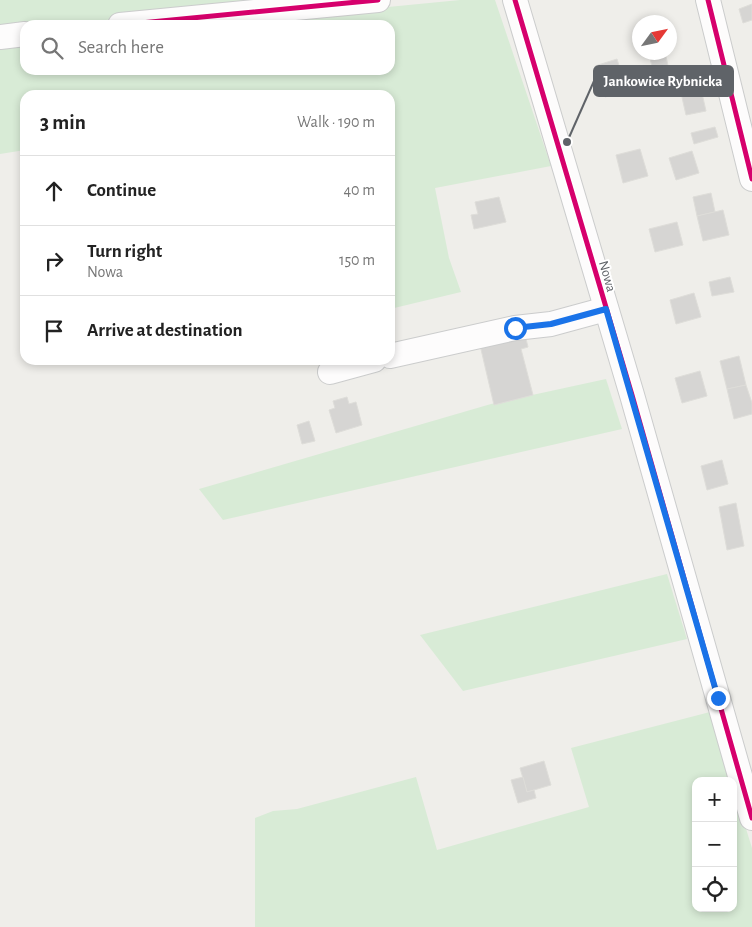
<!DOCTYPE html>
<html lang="en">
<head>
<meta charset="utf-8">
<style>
  :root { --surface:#fff; --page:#f2f2f2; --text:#222; --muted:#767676; --line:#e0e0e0 }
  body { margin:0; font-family:"Alegreya Sans",sans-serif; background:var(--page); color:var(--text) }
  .controls { position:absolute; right:15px; bottom:15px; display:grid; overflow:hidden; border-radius:10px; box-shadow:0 2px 8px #0003 }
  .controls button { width:45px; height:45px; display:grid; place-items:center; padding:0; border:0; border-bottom:1px solid var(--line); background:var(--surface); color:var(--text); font:25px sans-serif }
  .compass { position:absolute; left:632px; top:15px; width:45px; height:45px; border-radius:50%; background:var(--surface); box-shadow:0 2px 8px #0003; rotate:57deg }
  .stop { position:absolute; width:15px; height:15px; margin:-11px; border:4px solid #1a73e8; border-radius:50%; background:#fff }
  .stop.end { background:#1a73e8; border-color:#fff; box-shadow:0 1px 5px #0008 }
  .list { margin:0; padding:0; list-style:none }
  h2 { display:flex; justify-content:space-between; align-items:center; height:65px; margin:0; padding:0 20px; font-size:21px }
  h2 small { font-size:16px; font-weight:400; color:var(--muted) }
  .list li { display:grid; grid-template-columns:32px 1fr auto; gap:15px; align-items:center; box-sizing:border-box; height:70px; padding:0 20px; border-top:1px solid var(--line) }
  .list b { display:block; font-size:19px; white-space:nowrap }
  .list p { margin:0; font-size:16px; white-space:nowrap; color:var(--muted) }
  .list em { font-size:16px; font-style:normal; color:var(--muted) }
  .icon { flex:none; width:28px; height:28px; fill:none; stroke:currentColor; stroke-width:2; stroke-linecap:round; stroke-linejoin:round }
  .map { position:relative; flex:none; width:752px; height:927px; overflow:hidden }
  .search { position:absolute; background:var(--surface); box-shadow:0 2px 8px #0003; left:20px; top:20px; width:375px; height:55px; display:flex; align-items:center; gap:12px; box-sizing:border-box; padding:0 18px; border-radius:15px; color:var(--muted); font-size:19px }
  .panel { position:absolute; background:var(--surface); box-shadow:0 2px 8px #0003; left:20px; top:90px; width:375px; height:275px; border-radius:15px }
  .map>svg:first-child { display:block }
</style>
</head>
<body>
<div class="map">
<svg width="752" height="927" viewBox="0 0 752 927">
  <rect width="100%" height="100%" fill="#efeeea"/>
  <g fill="#d8ebd6">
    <polygon points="0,0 258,0 75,24 25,25 0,30"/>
    <polygon points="460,0 495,0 551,166 435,188 449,258 461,292 390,309 390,95 25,95 25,150 0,154 0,35 25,33 25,70 390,70 390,25 204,25"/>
    <polygon points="606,379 622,429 223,520 199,489 491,404"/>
    <polygon points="667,574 687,639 463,691 420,635"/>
    <polygon points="710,712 731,781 696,781 696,908 733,908 733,787 752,848 752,927 255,927 255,818 273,811 297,809 416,777 437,850 589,807 571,748"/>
  </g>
  <g fill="#d6d5d3" stroke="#deddd9">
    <polygon points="752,4 752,20 743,23 739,9"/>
    <polygon points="657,52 665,52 669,70 654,74 649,55"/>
    <polygon points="617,59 627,91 605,97 595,66"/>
    <polygon points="699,80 706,111 686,115 679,84"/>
    <polygon points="715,127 718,137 694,144 691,133"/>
    <polygon points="640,149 648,176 623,183 616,155"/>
    <polygon points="692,151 699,173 676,180 669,158"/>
    <polygon points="711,193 715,212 697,216 693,197"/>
    <polygon points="499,197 506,222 474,229 471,215 478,214 475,202"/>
    <polygon points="723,210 729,235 703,241 697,216"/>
    <polygon points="677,222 683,245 655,252 649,229"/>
    <polygon points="730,277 734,292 712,296 709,282"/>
    <polygon points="694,293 701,317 676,324 670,300"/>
    <polygon points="525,335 528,347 521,349 533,395 494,405 480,345"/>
    <polygon points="739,356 746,385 727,389 720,361"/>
    <polygon points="700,371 707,396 682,403 675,378"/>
    <polygon points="746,385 752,403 752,414 734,419 727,389"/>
    <polygon points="347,397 349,404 356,402 362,425 336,433 329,410 335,408 333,401"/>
    <polygon points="309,421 315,441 302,444 297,425"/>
    <polygon points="722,460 728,484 707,490 701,466"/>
    <polygon points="736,503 744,546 727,550 719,507"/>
    <polygon points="544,761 551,785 527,792 520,768"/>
    <polygon points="523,777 527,792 534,790 536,798 518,803 511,780"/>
  </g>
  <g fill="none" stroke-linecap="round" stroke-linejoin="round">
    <defs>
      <g id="minor">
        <polyline points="515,0 632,395 752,818"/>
        <polyline points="708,0 752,179"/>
        <polyline points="120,25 378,0"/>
        <polyline points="0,37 25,34"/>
        <polyline points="390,356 515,328 551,324 606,309"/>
        <polyline points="330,372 374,360"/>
      </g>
    </defs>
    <use href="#minor" stroke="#cbcccc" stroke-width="26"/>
    <use href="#minor" stroke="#fdfcfc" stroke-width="24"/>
    <defs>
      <g id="cycleway">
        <polyline points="515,0 632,395 752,818"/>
        <polyline points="708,0 752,179"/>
        <polyline points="120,25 378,0"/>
      </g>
    </defs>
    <use href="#cycleway" stroke="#fff" stroke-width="8"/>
    <use href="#cycleway" stroke="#d6006c" stroke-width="5"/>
  </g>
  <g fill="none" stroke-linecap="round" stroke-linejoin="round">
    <polyline stroke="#1a73e8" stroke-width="6" points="515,328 551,324 606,309 718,698"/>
  </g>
  <g text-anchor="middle" stroke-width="4" stroke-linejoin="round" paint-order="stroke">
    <g font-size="14" fill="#5f6368" stroke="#fff">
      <text transform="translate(608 276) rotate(74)" y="5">Nowa</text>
    </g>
  </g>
  <path fill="none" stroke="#5f6368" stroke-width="2" d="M567 142L594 81"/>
  <circle fill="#5f6368" stroke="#fff" stroke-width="2" cx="567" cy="142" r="5"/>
  <rect fill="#5f6368" stroke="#5f6368" stroke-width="2" x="594" y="66" width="139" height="30" rx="5"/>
  <g font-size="15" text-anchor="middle" font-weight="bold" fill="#fff">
    <text x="663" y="86">Jankowice Rybnicka</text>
  </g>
</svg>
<div class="controls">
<button>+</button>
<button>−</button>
<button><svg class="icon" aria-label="locate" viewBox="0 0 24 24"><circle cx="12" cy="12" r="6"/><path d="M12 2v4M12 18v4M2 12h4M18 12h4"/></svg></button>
</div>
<svg class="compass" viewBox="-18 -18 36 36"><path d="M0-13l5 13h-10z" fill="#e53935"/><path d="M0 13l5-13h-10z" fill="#767676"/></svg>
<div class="stop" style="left:515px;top:328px"></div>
<div class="stop end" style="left:718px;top:698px"></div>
<div class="search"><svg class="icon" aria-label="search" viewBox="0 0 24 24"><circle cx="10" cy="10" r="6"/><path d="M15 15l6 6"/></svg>Search here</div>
<section class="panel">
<h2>3 min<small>Walk · 190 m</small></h2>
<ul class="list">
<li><svg class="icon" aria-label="ahead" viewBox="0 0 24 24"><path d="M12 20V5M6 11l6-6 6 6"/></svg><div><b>Continue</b></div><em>40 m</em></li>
<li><svg class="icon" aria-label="right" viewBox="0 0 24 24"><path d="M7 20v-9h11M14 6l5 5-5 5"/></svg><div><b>Turn right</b><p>Nowa</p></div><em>150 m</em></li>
<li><svg class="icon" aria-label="arrive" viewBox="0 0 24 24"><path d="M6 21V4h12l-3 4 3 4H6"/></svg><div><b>Arrive at destination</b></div></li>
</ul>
</section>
</div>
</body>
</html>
